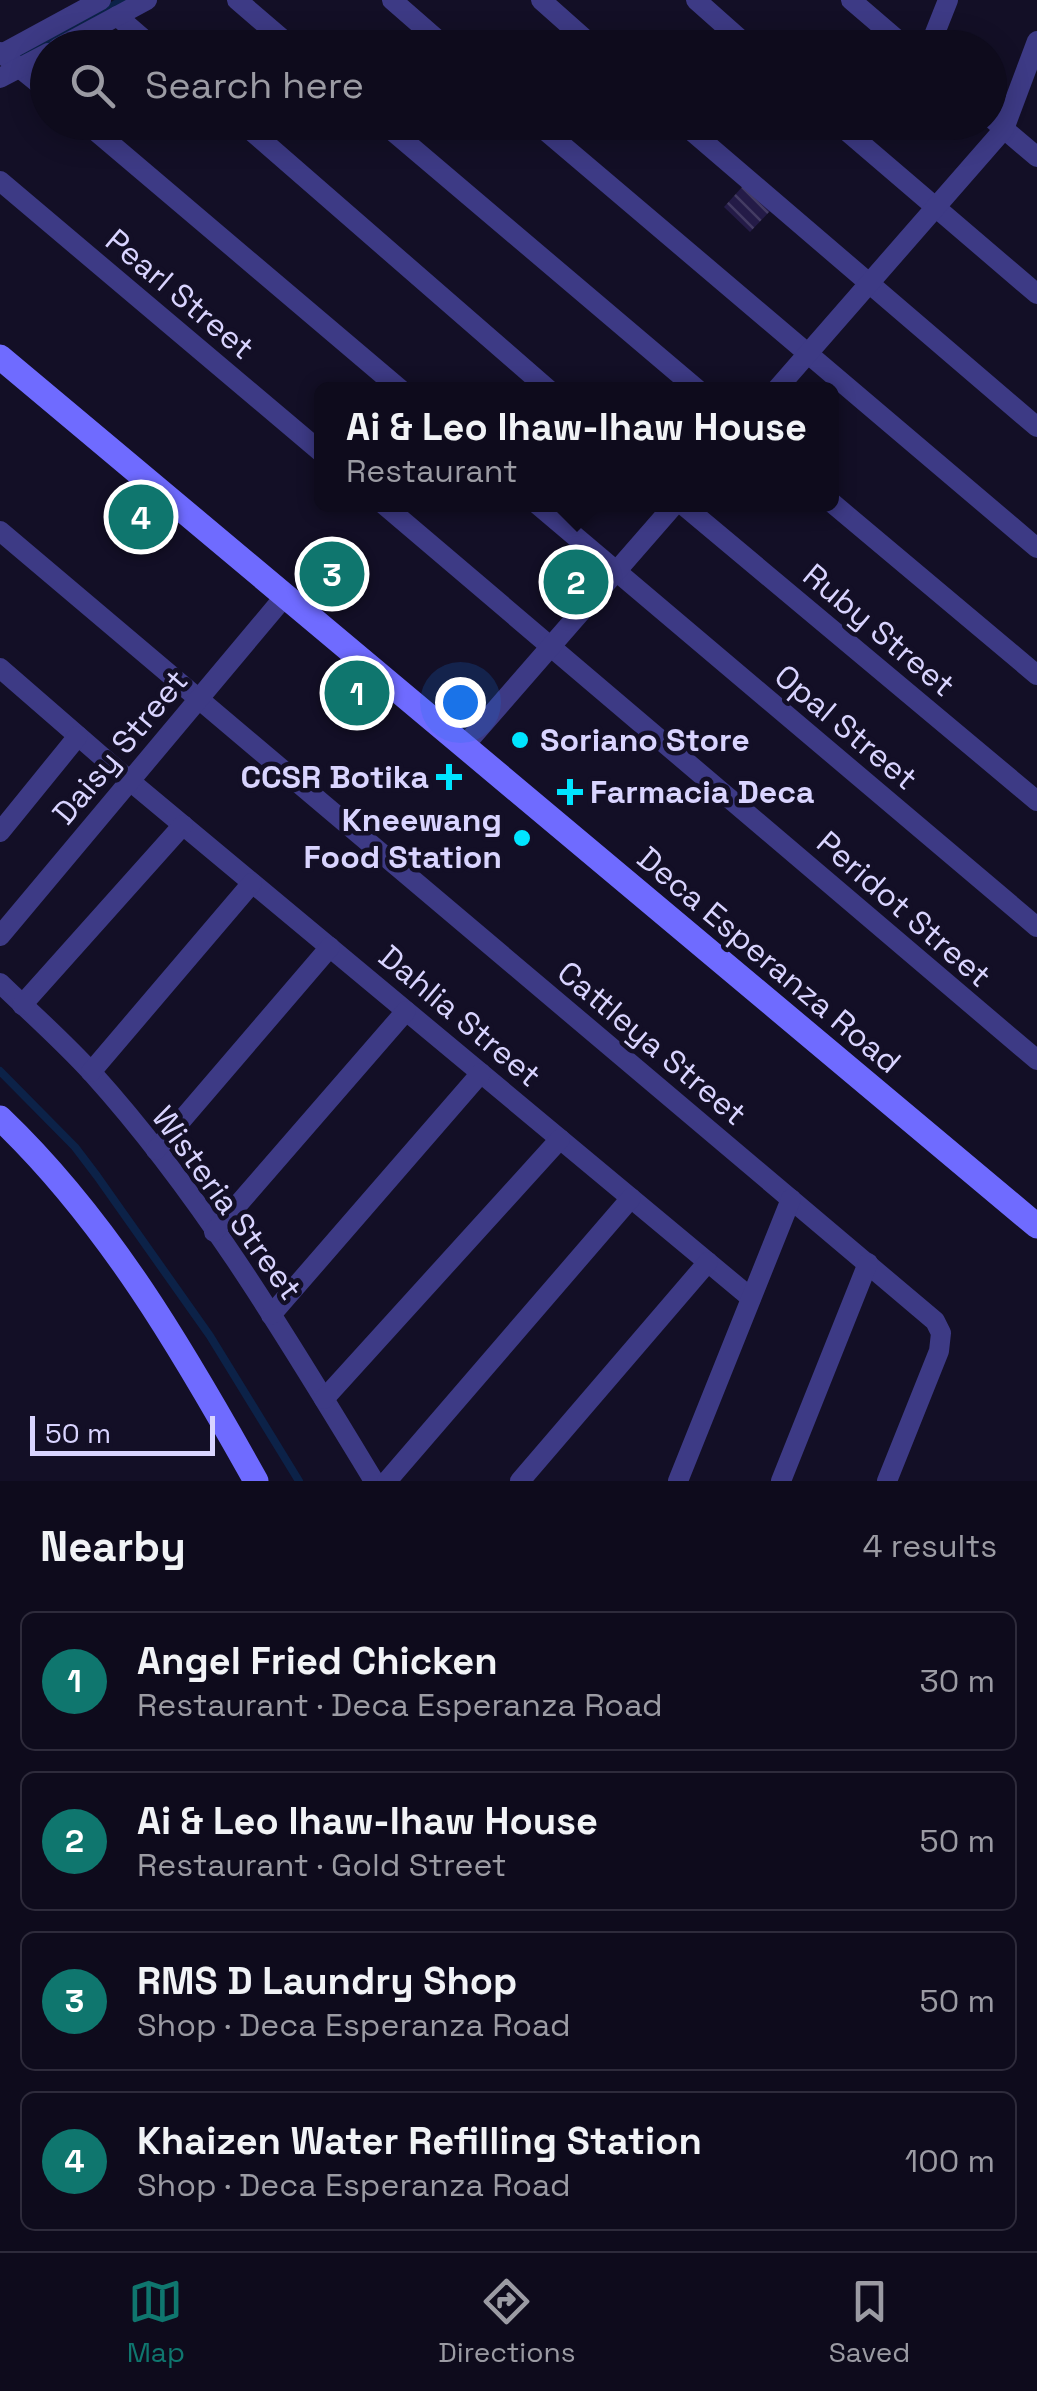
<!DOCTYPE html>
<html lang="en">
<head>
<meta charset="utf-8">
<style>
  :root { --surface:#0e0b1c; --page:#1c1929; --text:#f1f3f6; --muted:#9b9ba3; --line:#2e2b3b; --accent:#0f766e }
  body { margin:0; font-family:"Space Grotesk",sans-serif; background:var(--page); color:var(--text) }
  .scale { position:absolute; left:30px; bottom:25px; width:185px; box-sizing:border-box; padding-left:10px; border:5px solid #d9d4ff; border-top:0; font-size:28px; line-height:35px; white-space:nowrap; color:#d9d4ff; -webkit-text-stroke:8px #130f26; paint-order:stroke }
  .you { position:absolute; left:460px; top:702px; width:35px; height:35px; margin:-25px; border:8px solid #fff; border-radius:50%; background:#1a73e8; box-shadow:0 0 0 15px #1a73e833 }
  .badge { display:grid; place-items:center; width:65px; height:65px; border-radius:50%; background:var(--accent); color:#fff; font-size:32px; font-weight:700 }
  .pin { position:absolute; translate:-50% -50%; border:5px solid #fff; box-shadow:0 2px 10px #0006 }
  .popup { position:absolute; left:314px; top:382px; width:525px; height:130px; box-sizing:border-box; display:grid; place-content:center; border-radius:15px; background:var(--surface); filter:drop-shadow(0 2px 8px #0005); font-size:32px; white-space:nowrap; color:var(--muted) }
  .popup b { font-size:38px; color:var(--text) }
  .popup::after { content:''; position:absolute; left:50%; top:100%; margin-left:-20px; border:20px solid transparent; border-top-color:var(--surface) }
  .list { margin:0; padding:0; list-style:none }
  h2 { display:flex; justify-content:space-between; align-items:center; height:130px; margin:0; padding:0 40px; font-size:42px }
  h2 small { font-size:32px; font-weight:400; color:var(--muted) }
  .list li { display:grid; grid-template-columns:65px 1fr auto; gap:30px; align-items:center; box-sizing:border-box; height:140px; margin:0 20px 20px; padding:0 20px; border:2px solid var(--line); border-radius:15px }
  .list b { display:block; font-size:38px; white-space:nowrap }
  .list p { margin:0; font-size:32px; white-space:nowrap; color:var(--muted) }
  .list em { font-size:32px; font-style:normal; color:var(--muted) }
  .icon { flex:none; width:55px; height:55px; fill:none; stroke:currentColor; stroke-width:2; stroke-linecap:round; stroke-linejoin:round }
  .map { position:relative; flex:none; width:1037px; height:1481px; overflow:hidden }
  .search { position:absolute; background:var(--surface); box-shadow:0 5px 25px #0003; left:30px; right:30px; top:30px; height:110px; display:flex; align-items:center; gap:25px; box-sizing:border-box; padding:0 35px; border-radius:55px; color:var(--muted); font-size:38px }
  .sheet { height:770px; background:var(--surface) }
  nav { display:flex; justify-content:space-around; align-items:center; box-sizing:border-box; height:140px; border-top:2px solid var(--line); background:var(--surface); font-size:28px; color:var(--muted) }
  nav a { display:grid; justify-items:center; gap:5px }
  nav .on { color:var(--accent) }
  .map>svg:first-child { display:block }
</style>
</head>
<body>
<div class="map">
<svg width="1037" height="1481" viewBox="0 0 1037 1481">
  <defs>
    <pattern id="building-back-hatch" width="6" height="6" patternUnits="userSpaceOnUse" patternTransform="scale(2.5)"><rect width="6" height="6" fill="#241b47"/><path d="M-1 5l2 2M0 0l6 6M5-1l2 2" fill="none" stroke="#433b63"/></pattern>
  </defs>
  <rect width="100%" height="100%" fill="#130f26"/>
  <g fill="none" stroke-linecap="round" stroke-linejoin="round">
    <g stroke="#0c2248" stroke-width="8">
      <polyline points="22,55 123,0"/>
      <polyline points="0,1071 75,1147 97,1176 210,1336 299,1481"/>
    </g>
  </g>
  <polygon fill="url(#building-back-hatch)" points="743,186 770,211 750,232 724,207"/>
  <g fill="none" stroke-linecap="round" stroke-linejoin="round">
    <g stroke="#3d3a85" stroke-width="20">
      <polyline points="237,0 293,48"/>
      <polyline points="392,0 447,48"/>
      <polyline points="541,0 595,48"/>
      <polyline points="696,0 750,48"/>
      <polyline points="851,0 907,48"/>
      <polyline points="117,16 154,48"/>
      <polyline points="58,48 147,0"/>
      <polyline points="929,48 948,0"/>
      <polyline points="0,52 48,91"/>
      <polyline points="0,55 101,0"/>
      <polyline points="0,78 48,53"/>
      <polyline points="990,117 1037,157"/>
      <polyline points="85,122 401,390"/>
      <polyline points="241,122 549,390"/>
      <polyline points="382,122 698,390"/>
      <polyline points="535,122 1037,548"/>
      <polyline points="681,122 1037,427"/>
      <polyline points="836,122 1037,294"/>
      <polyline points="0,181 321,452"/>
      <polyline points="776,390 1004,129 1037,41"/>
      <polyline points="831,502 1037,675"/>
      <polyline points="383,504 1037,1060"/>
      <polyline points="537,504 1037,927"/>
      <polyline points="682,504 1037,801"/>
      <polyline points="0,531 935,1321 941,1333 939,1351 887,1481"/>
      <polyline points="0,668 130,781 751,1298"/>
      <polyline points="464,746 675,504"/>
      <polyline points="0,832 78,736"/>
      <polyline points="0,936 285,596"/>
      <path d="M0,983C31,1013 64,1042 93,1074C203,1196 289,1341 374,1481"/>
      <polyline points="22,1005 183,825"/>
      <polyline points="91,1072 252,883"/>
      <polyline points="156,1150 330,947"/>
      <polyline points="214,1232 406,1011"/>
      <polyline points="271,1315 481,1073"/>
      <polyline points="324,1399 560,1139"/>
      <polyline points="387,1481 631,1198"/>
      <polyline points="520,1481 708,1262"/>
      <polyline points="678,1481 791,1199"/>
      <polyline points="781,1481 868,1263"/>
    </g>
    <g stroke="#6f6bff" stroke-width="25">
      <polyline points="0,357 1037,1226"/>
      <path d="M0,1118C108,1221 184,1352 256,1481"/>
    </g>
  </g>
  <g fill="#00e5ff" stroke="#130f26" stroke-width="4">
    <circle cx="520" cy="740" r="10"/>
    <path d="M444 762h10v10h10v10h-10v10h-10v-10h-10v-10h10z"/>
    <path d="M565 777h10v10h10v10h-10v10h-10v-10h-10v-10h10z"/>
    <circle cx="522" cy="838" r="10"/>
  </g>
  <g text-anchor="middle" stroke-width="9" stroke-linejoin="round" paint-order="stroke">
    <g font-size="32" fill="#d9d4ff" stroke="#130f26">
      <text transform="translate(180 294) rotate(40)" y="11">Pearl Street</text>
      <text transform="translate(879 630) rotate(40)" y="11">Ruby Street</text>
      <text transform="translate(846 727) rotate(40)" y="11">Opal Street</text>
      <text transform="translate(120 747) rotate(-50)" y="11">Daisy Street</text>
      <text transform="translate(904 909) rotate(41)" y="11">Peridot Street</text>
      <text transform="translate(769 960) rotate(40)" y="11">Deca Esperanza Road</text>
      <text transform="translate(460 1016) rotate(40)" y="11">Dahlia Street</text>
      <text transform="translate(652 1043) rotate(40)" y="11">Cattleya Street</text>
      <text transform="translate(227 1203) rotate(54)" y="11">Wisteria Street</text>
    </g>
    <g font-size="32" font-weight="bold" fill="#d9d4ff" stroke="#130f26" text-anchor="start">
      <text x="540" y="751">Soriano Store</text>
      <text x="429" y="788" text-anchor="end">CCSR Botika</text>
      <text x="590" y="803">Farmacia Deca</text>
      <text x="502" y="831" text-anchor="end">Kneewang<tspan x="502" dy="37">Food Station</tspan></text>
    </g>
  </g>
</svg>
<div class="scale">50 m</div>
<div class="you"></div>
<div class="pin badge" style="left:357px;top:693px">1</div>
<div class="pin badge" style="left:576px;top:582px">2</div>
<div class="popup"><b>Ai &amp; Leo Ihaw-Ihaw House</b>Restaurant</div>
<div class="pin badge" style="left:332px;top:574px">3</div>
<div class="pin badge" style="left:141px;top:517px">4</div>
<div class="search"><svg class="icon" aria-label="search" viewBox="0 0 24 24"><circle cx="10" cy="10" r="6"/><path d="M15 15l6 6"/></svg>Search here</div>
</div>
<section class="sheet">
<h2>Nearby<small>4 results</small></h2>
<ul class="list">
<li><span class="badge">1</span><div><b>Angel Fried Chicken</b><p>Restaurant · Deca Esperanza Road</p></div><em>30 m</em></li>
<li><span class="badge">2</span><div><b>Ai &amp; Leo Ihaw-Ihaw House</b><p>Restaurant · Gold Street</p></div><em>50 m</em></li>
<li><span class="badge">3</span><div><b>RMS D Laundry Shop</b><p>Shop · Deca Esperanza Road</p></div><em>50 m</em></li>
<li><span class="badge">4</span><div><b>Khaizen Water Refilling Station</b><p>Shop · Deca Esperanza Road</p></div><em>100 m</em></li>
</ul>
</section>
<nav>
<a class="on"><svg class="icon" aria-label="map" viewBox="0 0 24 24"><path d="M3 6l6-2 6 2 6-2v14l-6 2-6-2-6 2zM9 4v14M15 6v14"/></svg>Map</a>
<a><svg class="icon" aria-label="directions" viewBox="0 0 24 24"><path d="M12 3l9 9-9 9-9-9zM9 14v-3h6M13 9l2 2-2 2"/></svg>Directions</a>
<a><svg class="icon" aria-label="saved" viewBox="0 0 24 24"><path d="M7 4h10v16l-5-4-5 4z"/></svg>Saved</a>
</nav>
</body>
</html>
